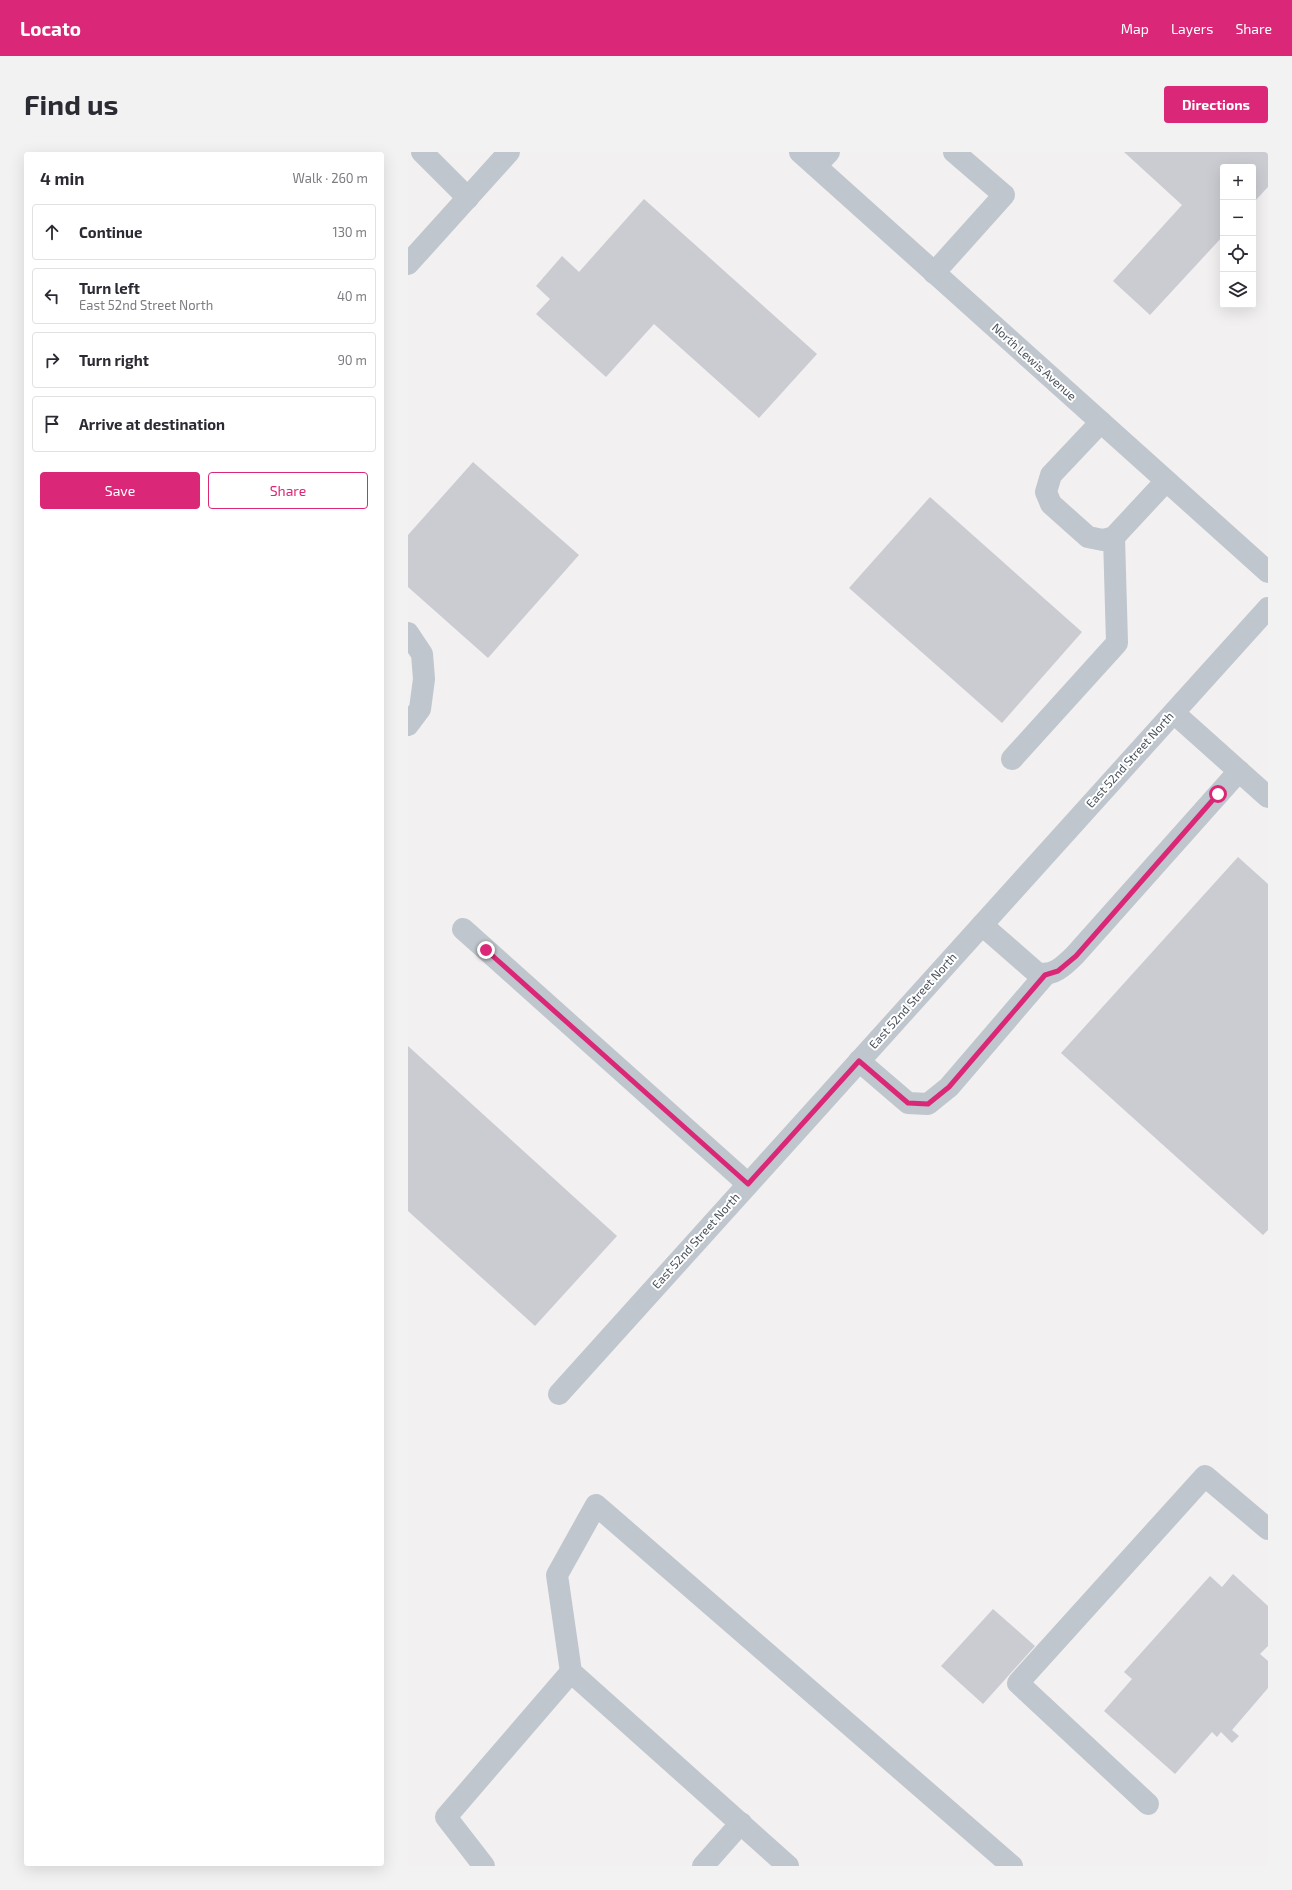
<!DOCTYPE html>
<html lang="en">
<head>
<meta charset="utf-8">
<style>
  :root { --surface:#fff; --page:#f2f2f3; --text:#2b2b33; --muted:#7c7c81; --line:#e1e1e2; --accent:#db2777 }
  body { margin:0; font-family:"Exo 2",sans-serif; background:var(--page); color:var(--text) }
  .controls { position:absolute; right:12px; top:12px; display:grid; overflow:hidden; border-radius:4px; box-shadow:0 4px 16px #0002 }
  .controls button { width:36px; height:36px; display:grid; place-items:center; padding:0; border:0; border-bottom:1px solid var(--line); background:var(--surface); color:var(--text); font:20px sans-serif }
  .stop { position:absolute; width:12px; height:12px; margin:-9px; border:3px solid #db2777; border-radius:50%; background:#fff }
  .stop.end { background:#db2777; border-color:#fff; box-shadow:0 1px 4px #0008 }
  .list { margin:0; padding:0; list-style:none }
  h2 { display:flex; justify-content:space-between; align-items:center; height:52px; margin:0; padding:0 16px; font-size:17px }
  h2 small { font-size:13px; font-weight:400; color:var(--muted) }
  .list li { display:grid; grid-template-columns:26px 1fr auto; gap:12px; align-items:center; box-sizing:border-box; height:56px; margin:0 8px 8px; padding:0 8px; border:1px solid var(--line); border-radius:4px }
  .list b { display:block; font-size:15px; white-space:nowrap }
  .list p { margin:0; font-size:13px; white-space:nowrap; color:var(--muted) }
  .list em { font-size:13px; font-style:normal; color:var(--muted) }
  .actions { display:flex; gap:8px; padding:12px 16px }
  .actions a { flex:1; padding:9px 0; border:1px solid var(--accent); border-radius:4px; text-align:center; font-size:14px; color:var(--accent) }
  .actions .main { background:var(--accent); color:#fff }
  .icon { flex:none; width:22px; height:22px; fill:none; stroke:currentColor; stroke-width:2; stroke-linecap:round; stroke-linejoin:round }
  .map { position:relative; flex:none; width:860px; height:1714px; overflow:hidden; border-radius:4px }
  header { display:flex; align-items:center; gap:24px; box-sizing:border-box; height:56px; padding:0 20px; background:var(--accent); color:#fff }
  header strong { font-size:19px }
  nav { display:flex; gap:22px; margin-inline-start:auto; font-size:14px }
  .intro { display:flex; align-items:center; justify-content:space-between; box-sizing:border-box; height:96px; padding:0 24px }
  h1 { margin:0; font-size:28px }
  .button { padding:10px 18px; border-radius:4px; background:var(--accent); color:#fff; font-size:14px; font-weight:700 }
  main { display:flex; gap:24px; padding:0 24px }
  aside { flex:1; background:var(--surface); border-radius:4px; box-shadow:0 4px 16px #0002 }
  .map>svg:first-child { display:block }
</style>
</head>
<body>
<header>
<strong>Locato</strong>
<nav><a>Map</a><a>Layers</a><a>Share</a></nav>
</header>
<div class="intro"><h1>Find us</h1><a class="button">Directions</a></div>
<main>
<aside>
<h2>4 min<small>Walk · 260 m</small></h2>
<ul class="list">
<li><svg class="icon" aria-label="ahead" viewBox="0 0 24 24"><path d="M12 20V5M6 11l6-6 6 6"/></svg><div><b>Continue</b></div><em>130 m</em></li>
<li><svg class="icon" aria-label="left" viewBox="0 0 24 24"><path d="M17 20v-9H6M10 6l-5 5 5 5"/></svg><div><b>Turn left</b><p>East 52nd Street North</p></div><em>40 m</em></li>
<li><svg class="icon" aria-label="right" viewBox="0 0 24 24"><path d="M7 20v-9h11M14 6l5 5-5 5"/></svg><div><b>Turn right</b></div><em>90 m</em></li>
<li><svg class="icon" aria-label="arrive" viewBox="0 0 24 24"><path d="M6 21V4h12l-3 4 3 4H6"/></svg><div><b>Arrive at destination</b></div></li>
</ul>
<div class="actions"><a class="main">Save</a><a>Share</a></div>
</aside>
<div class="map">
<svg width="860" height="1714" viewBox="0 0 860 1714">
  <rect width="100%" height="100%" fill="#f2f0f0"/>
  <g fill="#caccd2">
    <polygon points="716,0 860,0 860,35 845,51 845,15 815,15 815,84 742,163 705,129 774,53"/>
    <polygon points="236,47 409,202 351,266 246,172 198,225 128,162 142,147 128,134 154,104 171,120"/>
    <polygon points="65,310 171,403 80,506 0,435 0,383"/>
    <polygon points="522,345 674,480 594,571 441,436"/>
    <polygon points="830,705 860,732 860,1078 855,1083 653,901"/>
    <polygon points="0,894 209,1084 127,1174 0,1059"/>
    <polygon points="825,1422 860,1454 860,1494 852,1502 860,1509 860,1536 824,1578 831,1584 824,1591 813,1580 809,1585 804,1580 767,1622 696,1559 724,1527 716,1520 802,1424 814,1435"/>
    <polygon points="585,1457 627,1494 575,1552 533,1514"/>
  </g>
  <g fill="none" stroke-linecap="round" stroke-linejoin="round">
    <g stroke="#bfc6cd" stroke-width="22">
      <polyline points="14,0 60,46"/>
      <polyline points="392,0 860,420"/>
      <polyline points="408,14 421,0"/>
      <polyline points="0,112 101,0"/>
      <polyline points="526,121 596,43 546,0"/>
      <polyline points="693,270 643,323 638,340 643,352 680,385 695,388 706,385 758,329"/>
      <polyline points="0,481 14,502 16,527 12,557 0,573"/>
      <polyline points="766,561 860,645"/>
      <polyline points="604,607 709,491 706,385"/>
      <path d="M574,773L629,821C645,825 656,814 667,803L831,619"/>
      <polyline points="55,777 340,1032"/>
      <polyline points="451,909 500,951 520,952 541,935 637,823"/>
      <polyline points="151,1242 860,456"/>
      <polyline points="740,1652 610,1531 797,1324 860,1377"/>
      <polyline points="76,1714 38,1665 163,1520"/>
      <polyline points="295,1714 333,1671"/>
      <polyline points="380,1714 163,1520 149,1423 188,1353 604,1714"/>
    </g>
  </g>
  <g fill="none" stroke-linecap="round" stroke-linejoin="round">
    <polyline stroke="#db2777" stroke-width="5" points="78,798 340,1032 451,909 500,951 520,952 541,935 637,823 650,819 668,804 810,642"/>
  </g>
  <g text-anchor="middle" stroke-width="4" stroke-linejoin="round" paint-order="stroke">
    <g font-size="12" fill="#49515b" stroke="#fff">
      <text transform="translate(626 210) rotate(42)" y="4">North Lewis Avenue</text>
      <text transform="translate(722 608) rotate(-48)" y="4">East 52nd Street North</text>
      <text transform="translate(505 849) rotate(-48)" y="4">East 52nd Street North</text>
      <text transform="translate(288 1089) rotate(-48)" y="4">East 52nd Street North</text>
    </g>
  </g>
</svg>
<div class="controls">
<button>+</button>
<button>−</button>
<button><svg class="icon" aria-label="locate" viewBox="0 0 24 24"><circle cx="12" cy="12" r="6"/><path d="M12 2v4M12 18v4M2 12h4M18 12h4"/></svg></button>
<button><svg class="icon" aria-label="layers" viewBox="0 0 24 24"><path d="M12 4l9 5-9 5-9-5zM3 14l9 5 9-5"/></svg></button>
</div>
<div class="stop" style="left:810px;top:642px"></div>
<div class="stop end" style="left:78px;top:798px"></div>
</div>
</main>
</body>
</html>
